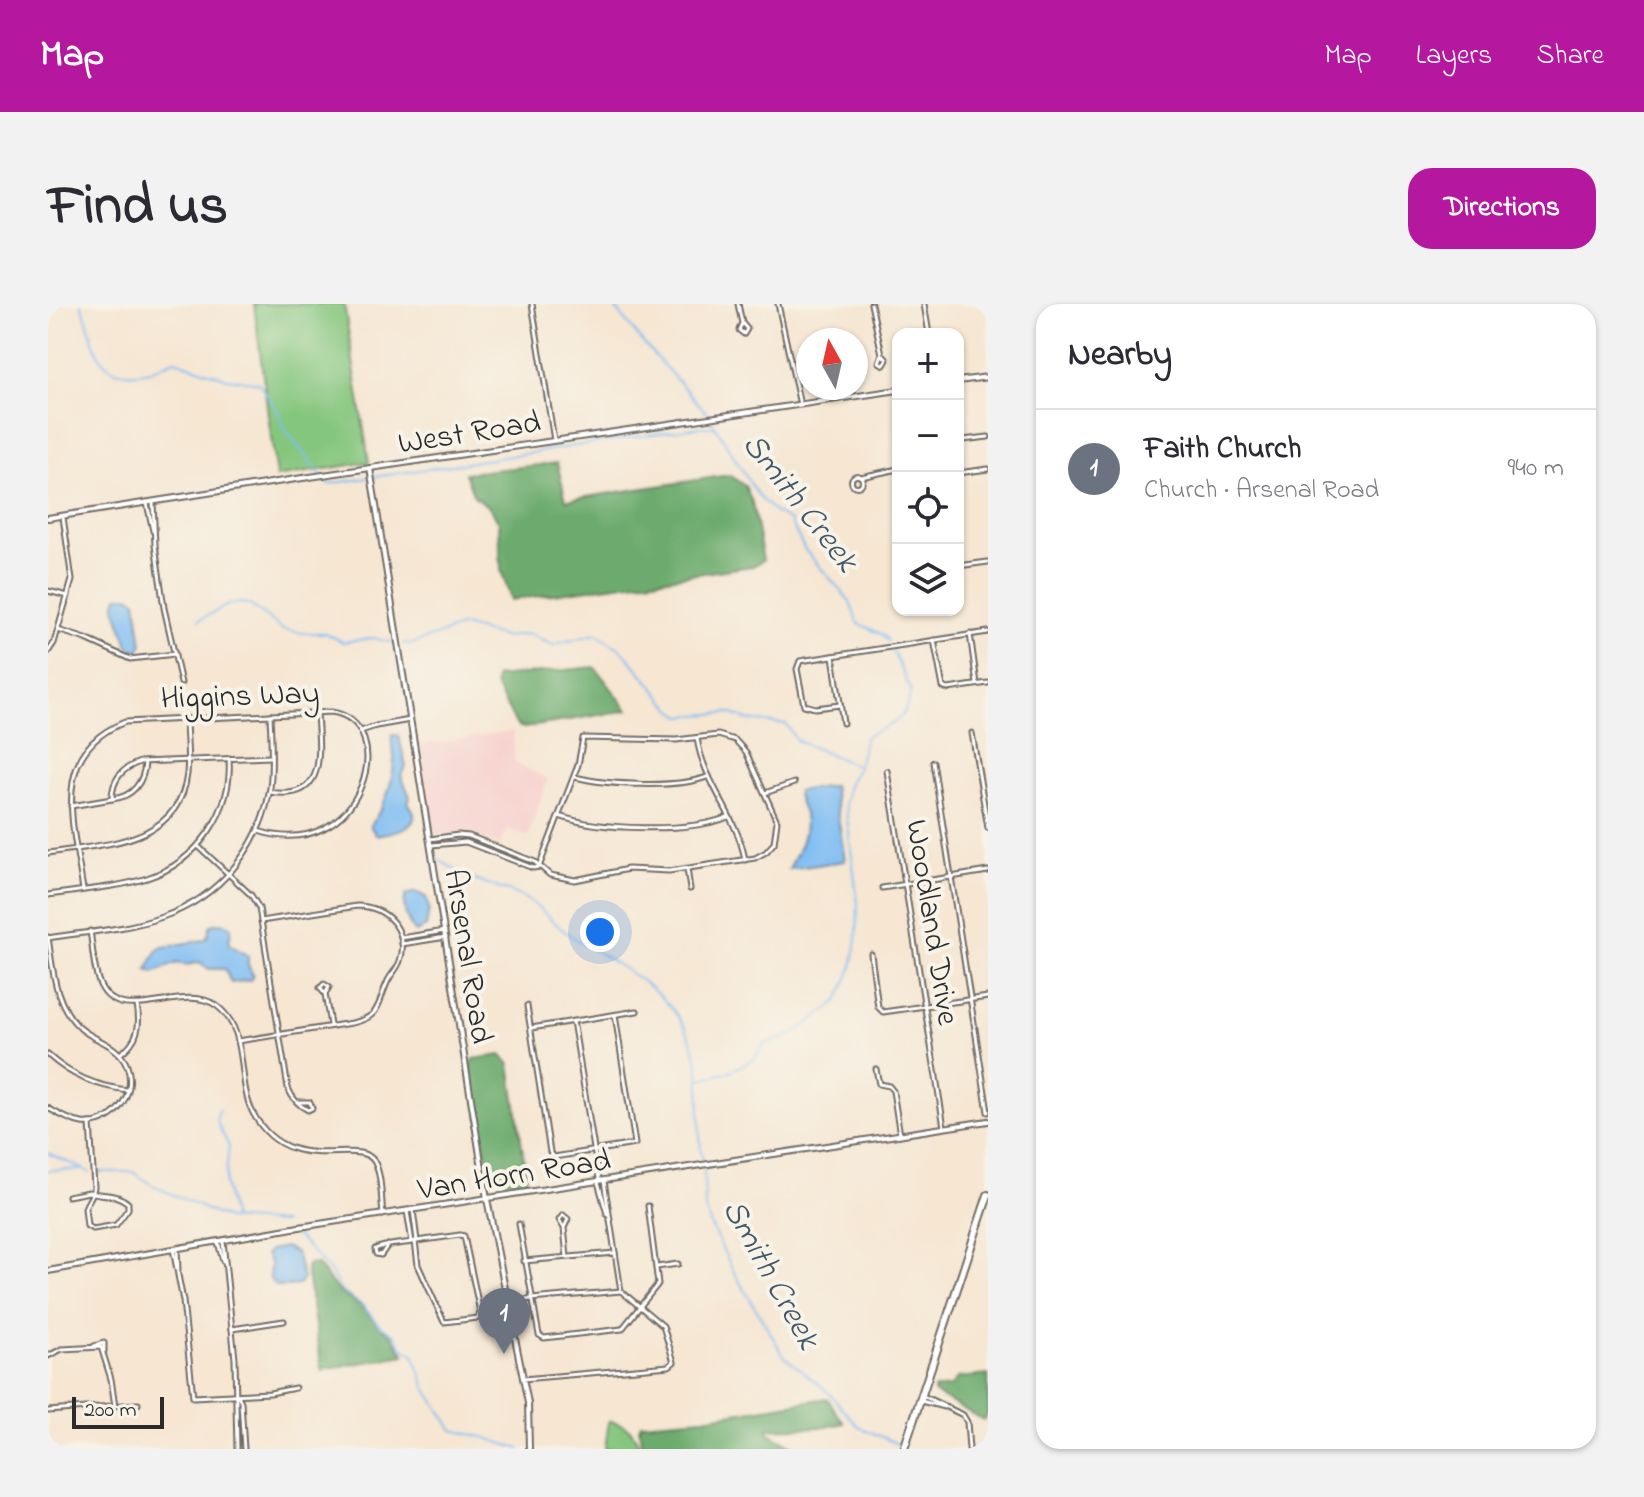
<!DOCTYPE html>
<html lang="en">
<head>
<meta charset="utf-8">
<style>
  :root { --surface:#fff; --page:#f2f2f3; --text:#2b2b33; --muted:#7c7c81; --line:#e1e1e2; --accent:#b5179e }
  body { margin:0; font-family:"Indie Flower",sans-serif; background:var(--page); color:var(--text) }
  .controls { position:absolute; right:24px; top:24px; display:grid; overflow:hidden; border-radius:16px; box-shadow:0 2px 6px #0004 }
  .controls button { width:72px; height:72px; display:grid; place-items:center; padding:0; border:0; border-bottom:2px solid var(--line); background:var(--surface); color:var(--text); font:40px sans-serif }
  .compass { position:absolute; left:748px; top:24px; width:72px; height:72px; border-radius:50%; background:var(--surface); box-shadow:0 2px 6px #0004; rotate:352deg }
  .scale { position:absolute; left:24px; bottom:20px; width:92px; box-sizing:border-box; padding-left:8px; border:4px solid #2b2b2b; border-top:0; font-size:22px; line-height:28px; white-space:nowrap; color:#2b2b2b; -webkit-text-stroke:6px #f7f3e8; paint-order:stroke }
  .you { position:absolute; left:552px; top:628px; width:28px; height:28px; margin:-20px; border:6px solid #fff; border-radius:50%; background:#1a73e8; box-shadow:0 0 0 12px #1a73e833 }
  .badge { display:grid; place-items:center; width:52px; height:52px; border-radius:50%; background:var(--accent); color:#fff; font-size:26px; font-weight:700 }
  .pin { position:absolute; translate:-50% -66px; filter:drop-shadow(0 2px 4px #0008) }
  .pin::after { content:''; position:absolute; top:42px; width:28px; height:24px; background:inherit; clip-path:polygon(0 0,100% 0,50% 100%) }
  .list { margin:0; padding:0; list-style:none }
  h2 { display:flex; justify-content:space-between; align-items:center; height:104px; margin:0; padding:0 32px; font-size:34px }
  h2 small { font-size:26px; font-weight:400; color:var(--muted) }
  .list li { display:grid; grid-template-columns:52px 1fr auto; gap:24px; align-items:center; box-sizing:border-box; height:120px; padding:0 32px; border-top:2px solid var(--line) }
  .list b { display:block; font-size:30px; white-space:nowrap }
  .list p { margin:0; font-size:26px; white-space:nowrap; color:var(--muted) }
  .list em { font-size:26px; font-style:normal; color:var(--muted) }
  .icon { flex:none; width:44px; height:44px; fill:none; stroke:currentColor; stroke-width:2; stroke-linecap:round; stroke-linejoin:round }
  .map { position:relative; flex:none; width:940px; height:1145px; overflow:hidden; border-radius:24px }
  header { display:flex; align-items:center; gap:48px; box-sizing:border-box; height:112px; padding:0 40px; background:var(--accent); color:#fff }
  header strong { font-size:38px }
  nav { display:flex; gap:44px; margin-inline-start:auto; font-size:28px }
  .intro { display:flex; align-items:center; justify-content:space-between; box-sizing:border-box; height:192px; padding:0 48px }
  h1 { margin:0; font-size:56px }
  .button { padding:20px 36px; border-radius:24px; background:var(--accent); color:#fff; font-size:28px; font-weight:700 }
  main { display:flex; gap:48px; padding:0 48px }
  aside { flex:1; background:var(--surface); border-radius:24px; box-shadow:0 2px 6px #0004 }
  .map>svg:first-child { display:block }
</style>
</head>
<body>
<header>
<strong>Map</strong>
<nav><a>Map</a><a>Layers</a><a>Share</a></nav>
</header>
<div class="intro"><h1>Find us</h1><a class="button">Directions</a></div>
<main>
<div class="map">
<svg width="940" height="1145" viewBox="0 0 940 1145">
  <rect width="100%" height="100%" fill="#f7f3e8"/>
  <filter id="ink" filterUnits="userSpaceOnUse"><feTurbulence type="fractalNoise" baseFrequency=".0125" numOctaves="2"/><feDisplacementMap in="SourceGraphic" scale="16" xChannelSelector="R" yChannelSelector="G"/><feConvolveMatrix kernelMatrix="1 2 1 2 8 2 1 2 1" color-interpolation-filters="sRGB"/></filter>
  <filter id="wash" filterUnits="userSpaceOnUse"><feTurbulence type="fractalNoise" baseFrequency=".006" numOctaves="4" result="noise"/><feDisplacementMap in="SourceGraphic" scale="32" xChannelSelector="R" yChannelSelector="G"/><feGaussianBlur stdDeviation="1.8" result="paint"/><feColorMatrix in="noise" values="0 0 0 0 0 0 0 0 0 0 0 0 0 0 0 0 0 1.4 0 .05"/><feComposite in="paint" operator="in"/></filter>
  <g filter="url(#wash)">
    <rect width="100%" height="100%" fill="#f6e6d2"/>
    <polygon fill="#f7d0cd" points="465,427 467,459 500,475 480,533 459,525 452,542 417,530 385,531 371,441"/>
    <g fill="#85c67e" stroke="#587854" stroke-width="2">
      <polygon points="206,0 296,0 321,158 228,173"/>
      <path d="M561,1117C578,1119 588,1127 591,1144L557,1145Z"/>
    </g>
    <g fill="#6cab6d" stroke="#4c6b4c" stroke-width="2">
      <polygon points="509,159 518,196 681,171 697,182 704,198 715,256 705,262 463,296 453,266 451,218 442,204 426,192 417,169"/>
      <polygon points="547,363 580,406 476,424 469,422 447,381 448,373"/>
      <polygon points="453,751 462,760 479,876 460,877 440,866 423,760 426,755"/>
      <polygon points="268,960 291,988 312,1001 332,1022 344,1031 357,1051 274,1066 258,964 259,961"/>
      <polygon points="940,1071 940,1109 935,1116 886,1089 886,1085 903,1083 909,1074"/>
      <polygon points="779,1094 796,1119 778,1123 720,1125 721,1129 750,1145 594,1145 591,1125 593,1119 656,1114"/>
    </g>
    <g fill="#7fbdf3" stroke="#55748f" stroke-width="2">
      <polygon points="70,292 81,292 88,296 94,341 91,347 81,344 67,303"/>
      <path d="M344,431H350L351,433L358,462L353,471L362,493L360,499C381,524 344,528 328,531L322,522C336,503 345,481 346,456C347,447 342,440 344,431Z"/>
      <path d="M785,482L797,557L741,565C749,549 760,531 756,511C754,501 749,497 749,487Z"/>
      <path d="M367,588L378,593L381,605L378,623L368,628L365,626C359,616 354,602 358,591Z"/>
      <path d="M168,619C191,619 181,628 181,640L200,652V661L205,671L202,676L183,679L177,665H160L152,658L139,661L129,659L105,669L99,666L111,644L156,636L160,632L162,622Z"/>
      <path d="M237,943L248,949L255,975L250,981L231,983C221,980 220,970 223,961L218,950L222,946Z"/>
    </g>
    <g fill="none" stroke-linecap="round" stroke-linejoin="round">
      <g stroke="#7fbdf3" stroke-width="2">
        <path d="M33,0C49,35 43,78 98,68C108,66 117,59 127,56L179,74L211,79L231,109L238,127L280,180L651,123H668"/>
        <polyline points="564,0 597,41 660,110"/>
        <polyline points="664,117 710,192 726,208 742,217 757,246 801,296 810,319 835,331 840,337"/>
        <polyline points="151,316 182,300 195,299 202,301 234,325 253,329 277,329 295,338 325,334 345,339"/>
        <polyline points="355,339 364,340 415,322 456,333 481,330 504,341 548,330 574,346 624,405 634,412 645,411"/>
        <polyline points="647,411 682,409 699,416 738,420 748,436 809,462"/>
        <path d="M390,556C402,561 410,569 422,574C441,583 466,586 484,599C499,610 510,624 526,634C570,662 622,685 643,736C660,776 646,817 655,857"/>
        <path d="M653,775L678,769L706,755L715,741L746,730L790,697L804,664L809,636L810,600L797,499L800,481L810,463L817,433C843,418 856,423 863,387L844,346"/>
        <polyline points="171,806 169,813 170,821 181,842 177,881 185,916"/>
        <polyline points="0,849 41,868"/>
        <polyline points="0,866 33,866"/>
        <polyline points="656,867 657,904 663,922 687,970 736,1052 780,1088 811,1123 850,1140"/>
        <polyline points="50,868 85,868 106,882 179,915 235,919"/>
        <polyline points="247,930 282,967 293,987 313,1000 332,1021 347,1030 353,1042 365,1050 379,1086 405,1126 435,1133 472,1145"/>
      </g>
    </g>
  </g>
  <g filter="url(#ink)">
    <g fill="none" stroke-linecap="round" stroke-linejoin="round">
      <defs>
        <g id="minor">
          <polyline points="484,0 506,136"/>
          <polyline points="690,0 694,19 691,26 696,30 699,25 694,19"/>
          <polyline points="730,0 752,101"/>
          <polyline points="823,0 834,50 839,56 836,61 831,58 834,50"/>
          <polyline points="876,0 881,30"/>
          <polyline points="910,130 915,136 940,133"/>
          <polyline points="910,169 940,165"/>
          <circle cx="809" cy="177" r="5.5"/>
          <polyline points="813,173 850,165"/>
          <polyline points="105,198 107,241 116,304 133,379"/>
          <polyline points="99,199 105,227"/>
          <polyline points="910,262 940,258"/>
          <polyline points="0,287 20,292"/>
          <polyline points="10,326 38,335 82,355 127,350"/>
          <polyline points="922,330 929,380"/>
          <polyline points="886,336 895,383 900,385 940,379"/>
          <polyline points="0,348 6,339 24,276 15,213"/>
          <polyline points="785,352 795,419"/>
          <polyline points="792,401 767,404 756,401 749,365 752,357 940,328"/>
          <polyline points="313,427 328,422 362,416"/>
          <polyline points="924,429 940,524"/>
          <path d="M649,434C655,478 690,513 697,556"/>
          <polyline points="885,458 940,808"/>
          <polyline points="839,467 896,823"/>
          <path d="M527,473C558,481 632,485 661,472"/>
          <path d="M222,488C280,498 271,448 269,409"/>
          <polyline points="717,489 746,479"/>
          <path d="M64,495C85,493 96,478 97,458"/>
          <path d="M23,502L64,495C64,476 74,464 92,458L223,453"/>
          <path d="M511,512C550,526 641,529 680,513"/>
          <polyline points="382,535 410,531 421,532 487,558 502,571 527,576 580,565 621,567 707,554 718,548 726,539 729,517 698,448 687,436 670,431 628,436 535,434 530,461 491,563"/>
          <polyline points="384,541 418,538 485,564 491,563"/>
          <path d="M150,542L203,591L211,604L240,784C244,794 251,802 260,806L264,804L262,798H250"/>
          <path d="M0,549C54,540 131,541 139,470C141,452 138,432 138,414"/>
          <polyline points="639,565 642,585"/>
          <polyline points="834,584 940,567"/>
          <path d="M35,586C26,522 0,448 77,418L283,408C353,417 316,561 210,527"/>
          <path d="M0,591C32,586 68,584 99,574C149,558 185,508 181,454"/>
          <path d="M42,627C45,644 45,665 52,681C73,725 135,677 169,702C202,727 188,776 205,809C241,876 310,832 326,857C334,870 333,895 335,911"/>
          <path d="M0,634C37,628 78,626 114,613C171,594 213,543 222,484C225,460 223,435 222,411"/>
          <polyline points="353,634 397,627"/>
          <polyline points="354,640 398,633"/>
          <polyline points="823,650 830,703 835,708 940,693"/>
          <polyline points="277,690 272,684 276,680 281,683 277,690 282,721"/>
          <polyline points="479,702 502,848 506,853 587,840 567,711"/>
          <polyline points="525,717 551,875"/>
          <polyline points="483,724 589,707"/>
          <path d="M190,737L304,719C333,713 329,701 339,679C342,671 349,666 352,657C362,628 339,602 309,602L213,617"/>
          <path d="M72,750C90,737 93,722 89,701"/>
          <path d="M0,751C23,772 48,782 79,786"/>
          <polyline points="828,765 831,780 841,782 845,787 852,831"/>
          <path d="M0,804C10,810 22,817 34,819C64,823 90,791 79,762C71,740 48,738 32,724C6,700 5,666 0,633"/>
          <polyline points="550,878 559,910"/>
          <path d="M20,892L41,888C55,892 69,889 80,899V905L68,921L45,925L39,922L37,904C40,896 45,892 46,883L42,819"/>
          <polyline points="365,906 369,937"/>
          <polyline points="359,907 364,938"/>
          <polyline points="471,920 491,1031 496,1034 574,1025 610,980 600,902"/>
          <polyline points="516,924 511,916 515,911 520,915 516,924 519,953"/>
          <polyline points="175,937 187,1055 189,1145"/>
          <polyline points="170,938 175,957"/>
          <path d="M340,941L333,951L328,950L327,945C338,940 352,940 364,938L369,937L412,931L416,932L432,1008L430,1014L396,1018L370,961L367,937"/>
          <polyline points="125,945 135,997 145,1093 222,1089 247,1084"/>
          <polyline points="129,945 130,966"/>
          <polyline points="476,957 567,949"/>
          <polyline points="609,963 630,960"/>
          <polyline points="462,999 483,995 573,987"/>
          <polyline points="184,1025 236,1017"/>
          <polyline points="46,1042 56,1039 56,1047"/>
          <polyline points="0,1052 14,1045 53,1043 63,1075 67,1102"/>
          <polyline points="475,1075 621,1062 626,1058 615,1022 573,987 556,877"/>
          <polyline points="190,1091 193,1098 196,1145"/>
          <polyline points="875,1092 915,1111 919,1118 921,1145"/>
          <polyline points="873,1097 896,1103"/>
          <polyline points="0,1107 90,1100"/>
        </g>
        <g id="tertiary">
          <polyline points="910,77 940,73"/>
          <polyline points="322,164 439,895 480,1099 481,1145"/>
          <polyline points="0,214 248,175 850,86"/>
          <polyline points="0,967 245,924 940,817"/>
        </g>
        <polyline id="primary" points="856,1145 940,891"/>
      </defs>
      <use href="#minor" stroke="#726c65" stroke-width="7"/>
      <use href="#tertiary" stroke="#726c65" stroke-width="8"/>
      <use href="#primary" stroke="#726c65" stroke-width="10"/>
      <use href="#minor" stroke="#fff" stroke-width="3"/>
      <use href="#tertiary" stroke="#fff" stroke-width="4"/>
      <use href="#primary" stroke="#fff" stroke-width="6"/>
    </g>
  </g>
  <g text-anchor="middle" stroke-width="8" stroke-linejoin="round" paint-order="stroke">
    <g font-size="32" fill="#2b2b2b" stroke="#f7f3e8">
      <text transform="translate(421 127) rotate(-9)" y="11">West Road</text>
      <text transform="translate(192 390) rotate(-2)" y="11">Higgins Way</text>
      <text transform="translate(886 618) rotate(81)" y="11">Woodland Drive</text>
      <text transform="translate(422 652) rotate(81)" y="11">Arsenal Road</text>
      <text transform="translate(466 869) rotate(-9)" y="11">Van Horn Road</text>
    </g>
    <g font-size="34" font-style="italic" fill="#445767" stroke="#f7f3e8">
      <text transform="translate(754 197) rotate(52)" y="12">Smith Creek</text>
      <text transform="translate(725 969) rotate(61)" y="12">Smith Creek</text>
    </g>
  </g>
</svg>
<div class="controls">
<button>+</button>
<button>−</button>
<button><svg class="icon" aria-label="locate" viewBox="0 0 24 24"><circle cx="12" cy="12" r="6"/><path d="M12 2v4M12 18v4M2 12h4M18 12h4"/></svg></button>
<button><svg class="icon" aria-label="layers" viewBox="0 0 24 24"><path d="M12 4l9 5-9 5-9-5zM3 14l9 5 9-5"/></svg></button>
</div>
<svg class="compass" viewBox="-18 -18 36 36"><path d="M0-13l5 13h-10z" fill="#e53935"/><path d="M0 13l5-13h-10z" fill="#7c7c81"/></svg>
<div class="scale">200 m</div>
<div class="you"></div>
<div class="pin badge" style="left:456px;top:1050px;background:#6b7280">1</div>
</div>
<aside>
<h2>Nearby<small></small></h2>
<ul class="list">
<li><span class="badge" style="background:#6b7280">1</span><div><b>Faith Church</b><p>Church · Arsenal Road</p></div><em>940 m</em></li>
</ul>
</aside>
</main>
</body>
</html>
